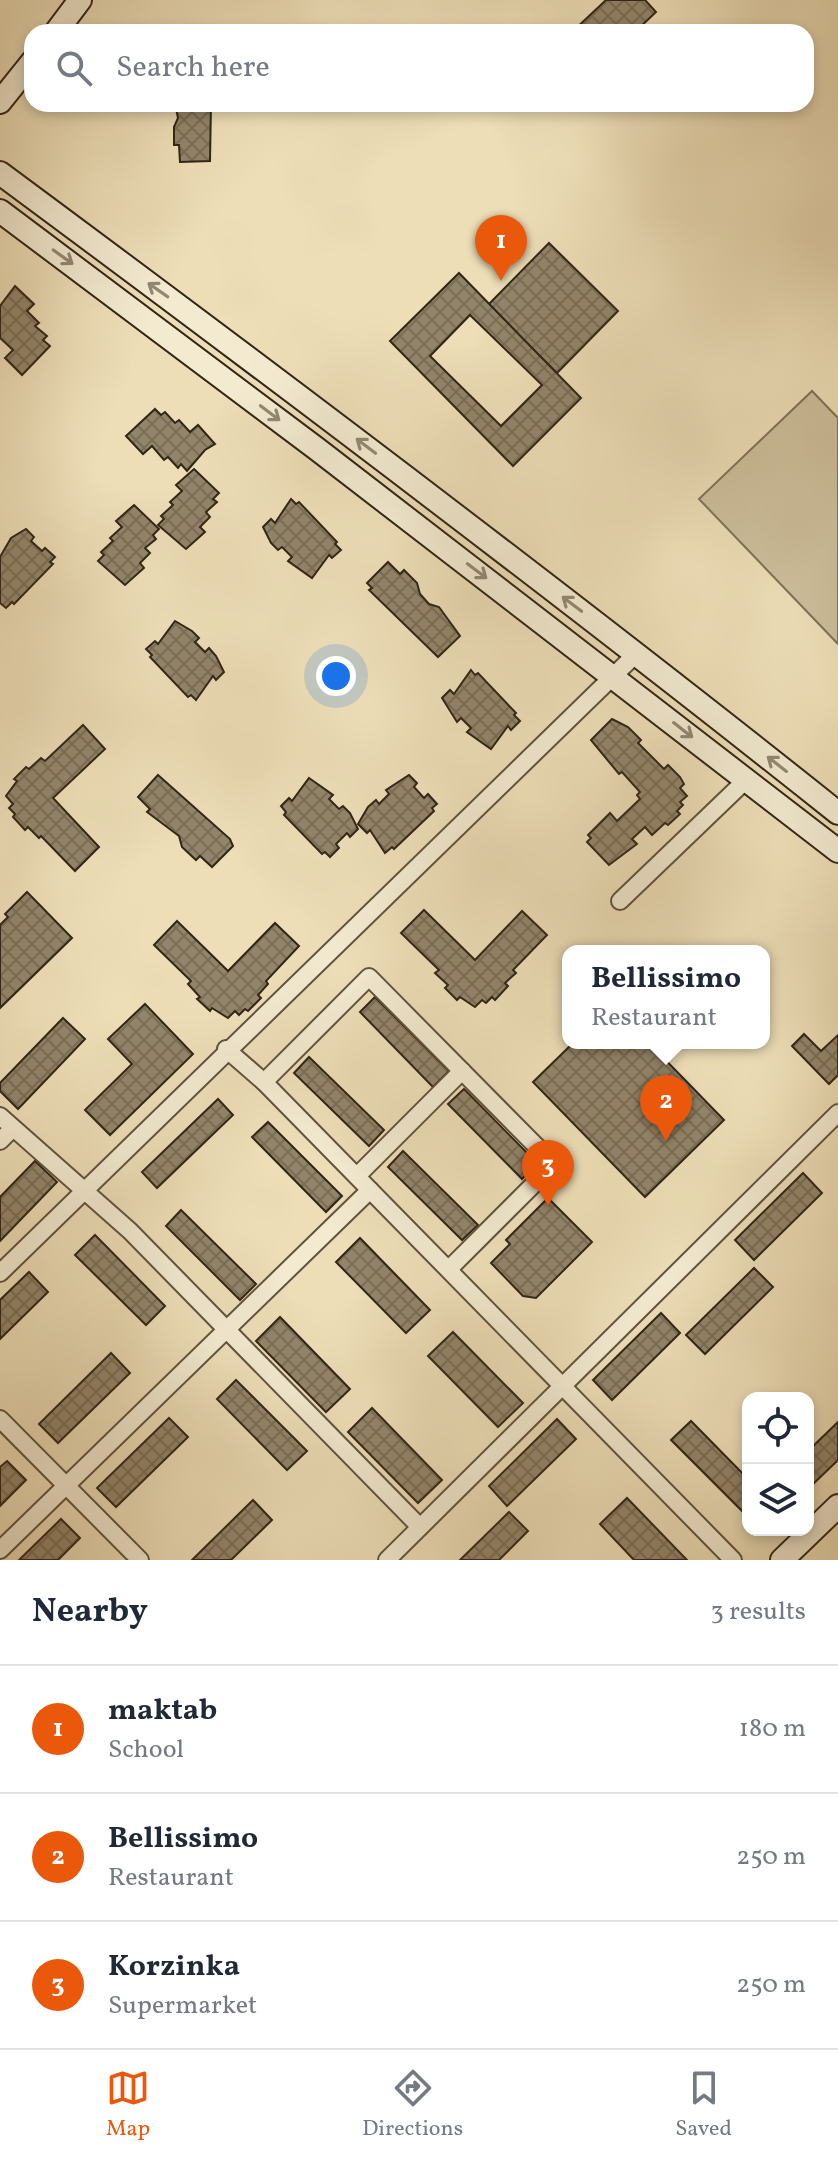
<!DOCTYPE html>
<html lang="en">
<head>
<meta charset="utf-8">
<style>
  :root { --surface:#fff; --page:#f6f6f7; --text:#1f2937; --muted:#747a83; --line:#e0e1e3; --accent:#ea580c }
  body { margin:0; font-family:Vollkorn,serif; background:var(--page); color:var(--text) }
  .controls { position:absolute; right:24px; bottom:24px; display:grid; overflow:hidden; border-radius:16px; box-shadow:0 4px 12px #0003 }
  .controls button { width:72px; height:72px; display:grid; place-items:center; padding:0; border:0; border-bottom:2px solid var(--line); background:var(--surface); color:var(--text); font:40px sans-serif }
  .you { position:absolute; left:336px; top:676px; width:28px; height:28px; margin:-20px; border:6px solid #fff; border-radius:50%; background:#1a73e8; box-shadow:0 0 0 12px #1a73e833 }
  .badge { display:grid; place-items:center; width:52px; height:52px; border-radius:50%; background:var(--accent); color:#fff; font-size:26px; font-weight:700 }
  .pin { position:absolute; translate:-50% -66px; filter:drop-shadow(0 2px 4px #0008) }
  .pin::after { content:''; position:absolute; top:42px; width:28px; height:24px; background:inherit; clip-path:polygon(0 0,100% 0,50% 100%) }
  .popup { position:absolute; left:562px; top:945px; width:208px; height:104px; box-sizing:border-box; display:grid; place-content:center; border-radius:16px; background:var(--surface); filter:drop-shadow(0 2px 6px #0005); font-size:26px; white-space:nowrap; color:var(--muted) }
  .popup b { font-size:30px; color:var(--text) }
  .popup::after { content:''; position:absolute; left:50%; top:100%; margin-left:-16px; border:16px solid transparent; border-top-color:var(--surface) }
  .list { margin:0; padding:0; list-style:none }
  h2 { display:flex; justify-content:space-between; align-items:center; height:104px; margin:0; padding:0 32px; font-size:34px }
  h2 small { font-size:26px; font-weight:400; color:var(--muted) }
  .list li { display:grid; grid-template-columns:52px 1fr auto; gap:24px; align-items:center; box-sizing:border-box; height:128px; padding:0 32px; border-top:2px solid var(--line) }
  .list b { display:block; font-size:30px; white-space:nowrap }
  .list p { margin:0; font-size:26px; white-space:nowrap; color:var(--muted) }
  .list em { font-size:26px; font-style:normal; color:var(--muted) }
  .icon { flex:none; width:44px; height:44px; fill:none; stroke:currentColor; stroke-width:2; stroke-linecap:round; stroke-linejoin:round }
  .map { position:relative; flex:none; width:838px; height:1560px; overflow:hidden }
  .search { position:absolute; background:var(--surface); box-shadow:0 4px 12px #0003; left:24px; right:24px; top:24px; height:88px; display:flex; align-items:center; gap:20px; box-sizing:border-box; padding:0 28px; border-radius:24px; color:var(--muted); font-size:30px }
  .sheet { height:488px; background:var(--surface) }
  nav { display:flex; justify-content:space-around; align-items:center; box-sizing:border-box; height:112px; border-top:2px solid var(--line); background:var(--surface); font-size:22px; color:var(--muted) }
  nav a { display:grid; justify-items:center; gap:4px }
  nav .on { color:var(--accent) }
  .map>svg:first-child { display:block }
</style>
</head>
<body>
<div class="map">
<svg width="838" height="1560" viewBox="0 0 838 1560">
  <defs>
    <pattern id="building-cross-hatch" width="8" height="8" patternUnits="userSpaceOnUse" patternTransform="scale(2)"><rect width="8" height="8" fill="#93856a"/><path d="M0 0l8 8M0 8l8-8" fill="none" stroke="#796d56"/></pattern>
  </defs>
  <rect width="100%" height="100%" fill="#eddeb7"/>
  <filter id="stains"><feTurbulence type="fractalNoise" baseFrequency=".0025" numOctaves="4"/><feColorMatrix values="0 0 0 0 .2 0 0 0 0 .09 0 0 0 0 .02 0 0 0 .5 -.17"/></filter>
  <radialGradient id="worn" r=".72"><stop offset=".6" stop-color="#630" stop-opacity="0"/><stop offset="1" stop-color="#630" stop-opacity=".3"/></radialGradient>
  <polygon fill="#cdbf9c" stroke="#7f7259" stroke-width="2" points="812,391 838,418 838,644 699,499"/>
  <g fill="url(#building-cross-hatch)" stroke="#312516" stroke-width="2" fill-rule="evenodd">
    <polygon points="606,0 645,0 656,12 635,32 572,32"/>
    <polygon points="175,104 211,104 210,161 180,162 179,145 174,145 174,127 178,118"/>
    <polygon points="549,243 618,311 557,373 488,305"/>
    <path d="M459,273L581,398L513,466L390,341ZM470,315L542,385L501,426L430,356Z"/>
    <polygon points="15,286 34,304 27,311 39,323 35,326 47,336 43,340 50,346 22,375 5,358 13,350 0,338 0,306"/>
    <polygon points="155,409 161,415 165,412 175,423 179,420 190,432 198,425 215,444 205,450 187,471 181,464 178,468 168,457 164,460 152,446 143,454 126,436"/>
    <polygon points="194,469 219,493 213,499 217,502 206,512 210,517 200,527 205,532 186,549 158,525 164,519 161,516 173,505 170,502 182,491 176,485"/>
    <polygon points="291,499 296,504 299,502 337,542 335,544 341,550 332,558 329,555 312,578 288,561 292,557 282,547 278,550 271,543 263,527 271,519 275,523"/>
    <polygon points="134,505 159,529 153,535 156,539 145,548 150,553 140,563 144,568 125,585 98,561 104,555 101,552 113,541 110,538 122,527 116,521"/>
    <polygon points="26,529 34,537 31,541 42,551 45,548 55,557 50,562 53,564 14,604 12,602 6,608 0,603 0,557 11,538"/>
    <polygon points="388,562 400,574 404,570 417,583 420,594 429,604 439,607 460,636 438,657 369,590 372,588 367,583"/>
    <polygon points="175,621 192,631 199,638 195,642 205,652 209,648 216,656 224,672 216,680 213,676 196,700 191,695 188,697 150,657 152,655 146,649 155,641 158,644"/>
    <polygon points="471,670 475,675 478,673 516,713 514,715 520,721 511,730 508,726 491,749 467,732 471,728 461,718 457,722 442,698 450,690 454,694"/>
    <polygon points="612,719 628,727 641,740 638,743 664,769 668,765 680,777 684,784 680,788 687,796 680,802 683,805 677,811 680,814 668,825 665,823 652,835 645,827 632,839 637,844 609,865 587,842 591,838 588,835 610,813 617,821 640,799 637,795 640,792 622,772 619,774 591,740"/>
    <polygon points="83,725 105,749 53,798 99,847 75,871 41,836 39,838 28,827 25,830 13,817 15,814 9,808 13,804 6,796 17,781 14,779 26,767 29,769 41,758 45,761"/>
    <polygon points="158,775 230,839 233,846 212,867 200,856 196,860 182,847 179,836 147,812 150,809 138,797"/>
    <polygon points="409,775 417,783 414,787 424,798 428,794 437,804 432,808 434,811 394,849 392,847 385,853 370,830 367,833 358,824 368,807 376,800 379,804 389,794 386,790"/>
    <polygon points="309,778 333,795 329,799 339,809 343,806 350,813 358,829 350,837 347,833 336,844 339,848 330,857 325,852 322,854 284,815 286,812 281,806 289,798 292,801"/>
    <polygon points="27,892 72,938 0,1008 0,925 8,917 5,914"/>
    <polygon points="424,910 475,960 522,911 547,935 513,970 516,973 505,983 508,986 495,1000 492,997 486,1003 482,1000 475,1007 460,997 457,1000 445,988 448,985 435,973 439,970 401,933"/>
    <polygon points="177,921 228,971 275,923 299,946 266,981 268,984 258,995 261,998 248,1011 245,1009 239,1015 235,1011 228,1018 212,1008 210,1011 197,999 200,997 188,984 191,981 154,945"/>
    <polygon points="375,997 449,1071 433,1087 360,1012"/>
    <polygon points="145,1004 193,1054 110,1135 85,1110 132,1064 108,1039"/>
    <polygon points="63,1018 85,1039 18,1109 0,1091 0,1083"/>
    <polygon points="804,1034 821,1051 838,1035 838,1075 829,1084 792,1046"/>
    <polygon points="573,1043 649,1043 724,1120 645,1197 533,1082"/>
    <polygon points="309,1057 384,1130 369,1146 294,1073"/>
    <polygon points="464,1089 537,1163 522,1179 448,1104"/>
    <polygon points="218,1099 233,1115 157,1188 142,1172"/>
    <polygon points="268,1122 342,1196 326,1212 252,1137"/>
    <polygon points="403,1151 478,1225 462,1240 388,1167"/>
    <polygon points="35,1161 57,1182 0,1241 0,1197"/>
    <polygon points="803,1173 822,1193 754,1260 735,1240"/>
    <polygon points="548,1198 592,1242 536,1298 523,1296 491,1263 510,1244 506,1240"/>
    <polygon points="181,1210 256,1284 240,1300 166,1226"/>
    <polygon points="95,1235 165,1306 146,1325 75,1255"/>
    <polygon points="360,1238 430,1310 406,1333 336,1262"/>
    <polygon points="754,1268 773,1287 705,1354 686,1335"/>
    <polygon points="29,1272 48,1292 0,1339 0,1300"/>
    <polygon points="661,1313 680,1333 612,1400 593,1380"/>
    <polygon points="280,1317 350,1389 326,1412 256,1341"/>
    <polygon points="453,1332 523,1403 498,1427 428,1356"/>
    <polygon points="111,1353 130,1373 58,1443 39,1424"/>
    <polygon points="236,1380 307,1451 287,1470 217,1399"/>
    <polygon points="372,1408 442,1480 418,1503 348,1432"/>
    <polygon points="169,1418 188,1437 116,1507 97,1488"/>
    <polygon points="557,1419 576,1439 507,1506 489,1486"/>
    <polygon points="691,1421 748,1479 748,1505 742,1511 671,1440"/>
    <polygon points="838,1422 838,1460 808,1489 808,1451"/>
    <polygon points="7,1461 26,1480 0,1506 0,1467"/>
    <polygon points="627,1498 687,1560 634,1560 600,1524"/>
    <polygon points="253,1500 272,1520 231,1560 192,1560"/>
    <polygon points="509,1512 528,1531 499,1560 460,1560"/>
    <polygon points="61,1519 80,1538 58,1560 19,1560"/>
  </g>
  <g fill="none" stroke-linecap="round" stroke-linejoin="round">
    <defs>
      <g id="street">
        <polyline points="620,901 746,780"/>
        <polyline points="226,1049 264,1082 733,1560"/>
        <polyline points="264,1082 369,977 554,1164 449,1269"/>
        <polyline points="0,1116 130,1231 420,1527"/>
        <polyline points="0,1141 13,1128"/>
        <polyline points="357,1176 462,1071"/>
        <polyline points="0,1273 637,653"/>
        <polyline points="0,1419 140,1560"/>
        <polyline points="0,1550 370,1190"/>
        <polyline points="387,1560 838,1113"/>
      </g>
      <g id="secondary">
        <polyline points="56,32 80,0"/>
        <polyline points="0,102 32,62"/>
        <path d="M0,173C282,382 563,594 838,813"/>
        <polyline points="0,211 317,449 838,851"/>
        <polyline points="782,1560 838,1506"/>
      </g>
    </defs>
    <use href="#street" stroke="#60533e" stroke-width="20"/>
    <use href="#secondary" stroke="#312516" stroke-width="26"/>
    <use href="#street" stroke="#f3ead0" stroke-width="16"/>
    <use href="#secondary" stroke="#f3ead0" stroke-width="22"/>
  </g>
  <defs><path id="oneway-shaft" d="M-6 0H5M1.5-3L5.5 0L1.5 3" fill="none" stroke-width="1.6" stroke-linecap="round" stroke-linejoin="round" transform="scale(2)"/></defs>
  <g stroke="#928873">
    <use href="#oneway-shaft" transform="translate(63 257) rotate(36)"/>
    <use href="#oneway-shaft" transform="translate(158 290) rotate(-145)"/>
    <use href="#oneway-shaft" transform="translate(270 413) rotate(37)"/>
    <use href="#oneway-shaft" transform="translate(366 446) rotate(-143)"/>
    <use href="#oneway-shaft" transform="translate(477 571) rotate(37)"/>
    <use href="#oneway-shaft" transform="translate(572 604) rotate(-143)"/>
    <use href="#oneway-shaft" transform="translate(683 730) rotate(38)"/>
    <use href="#oneway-shaft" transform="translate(777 764) rotate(-142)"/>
  </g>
  <rect width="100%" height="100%" filter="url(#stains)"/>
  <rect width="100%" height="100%" fill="url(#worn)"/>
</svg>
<div class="controls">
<button><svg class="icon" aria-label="locate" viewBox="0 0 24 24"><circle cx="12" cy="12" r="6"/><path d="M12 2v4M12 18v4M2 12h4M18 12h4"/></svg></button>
<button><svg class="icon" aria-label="layers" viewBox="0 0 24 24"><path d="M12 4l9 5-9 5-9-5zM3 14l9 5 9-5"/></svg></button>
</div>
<div class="you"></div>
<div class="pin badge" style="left:501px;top:281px">1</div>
<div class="pin badge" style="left:666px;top:1141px">2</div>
<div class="popup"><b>Bellissimo</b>Restaurant</div>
<div class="pin badge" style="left:548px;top:1206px">3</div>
<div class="search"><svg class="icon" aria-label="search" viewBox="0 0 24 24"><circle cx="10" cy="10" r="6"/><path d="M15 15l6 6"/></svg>Search here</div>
</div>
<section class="sheet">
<h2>Nearby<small>3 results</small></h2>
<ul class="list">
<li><span class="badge">1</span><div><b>maktab</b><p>School</p></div><em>180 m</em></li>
<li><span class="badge">2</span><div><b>Bellissimo</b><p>Restaurant</p></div><em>250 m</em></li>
<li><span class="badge">3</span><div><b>Korzinka</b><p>Supermarket</p></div><em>250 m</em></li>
</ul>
</section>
<nav>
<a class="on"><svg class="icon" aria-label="map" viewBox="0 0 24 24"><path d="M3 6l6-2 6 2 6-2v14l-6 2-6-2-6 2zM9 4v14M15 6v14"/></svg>Map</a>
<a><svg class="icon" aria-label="directions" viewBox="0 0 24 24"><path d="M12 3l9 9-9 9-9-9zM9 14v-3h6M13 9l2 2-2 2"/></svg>Directions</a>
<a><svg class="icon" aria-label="saved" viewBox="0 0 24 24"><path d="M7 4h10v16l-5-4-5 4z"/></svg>Saved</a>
</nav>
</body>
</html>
